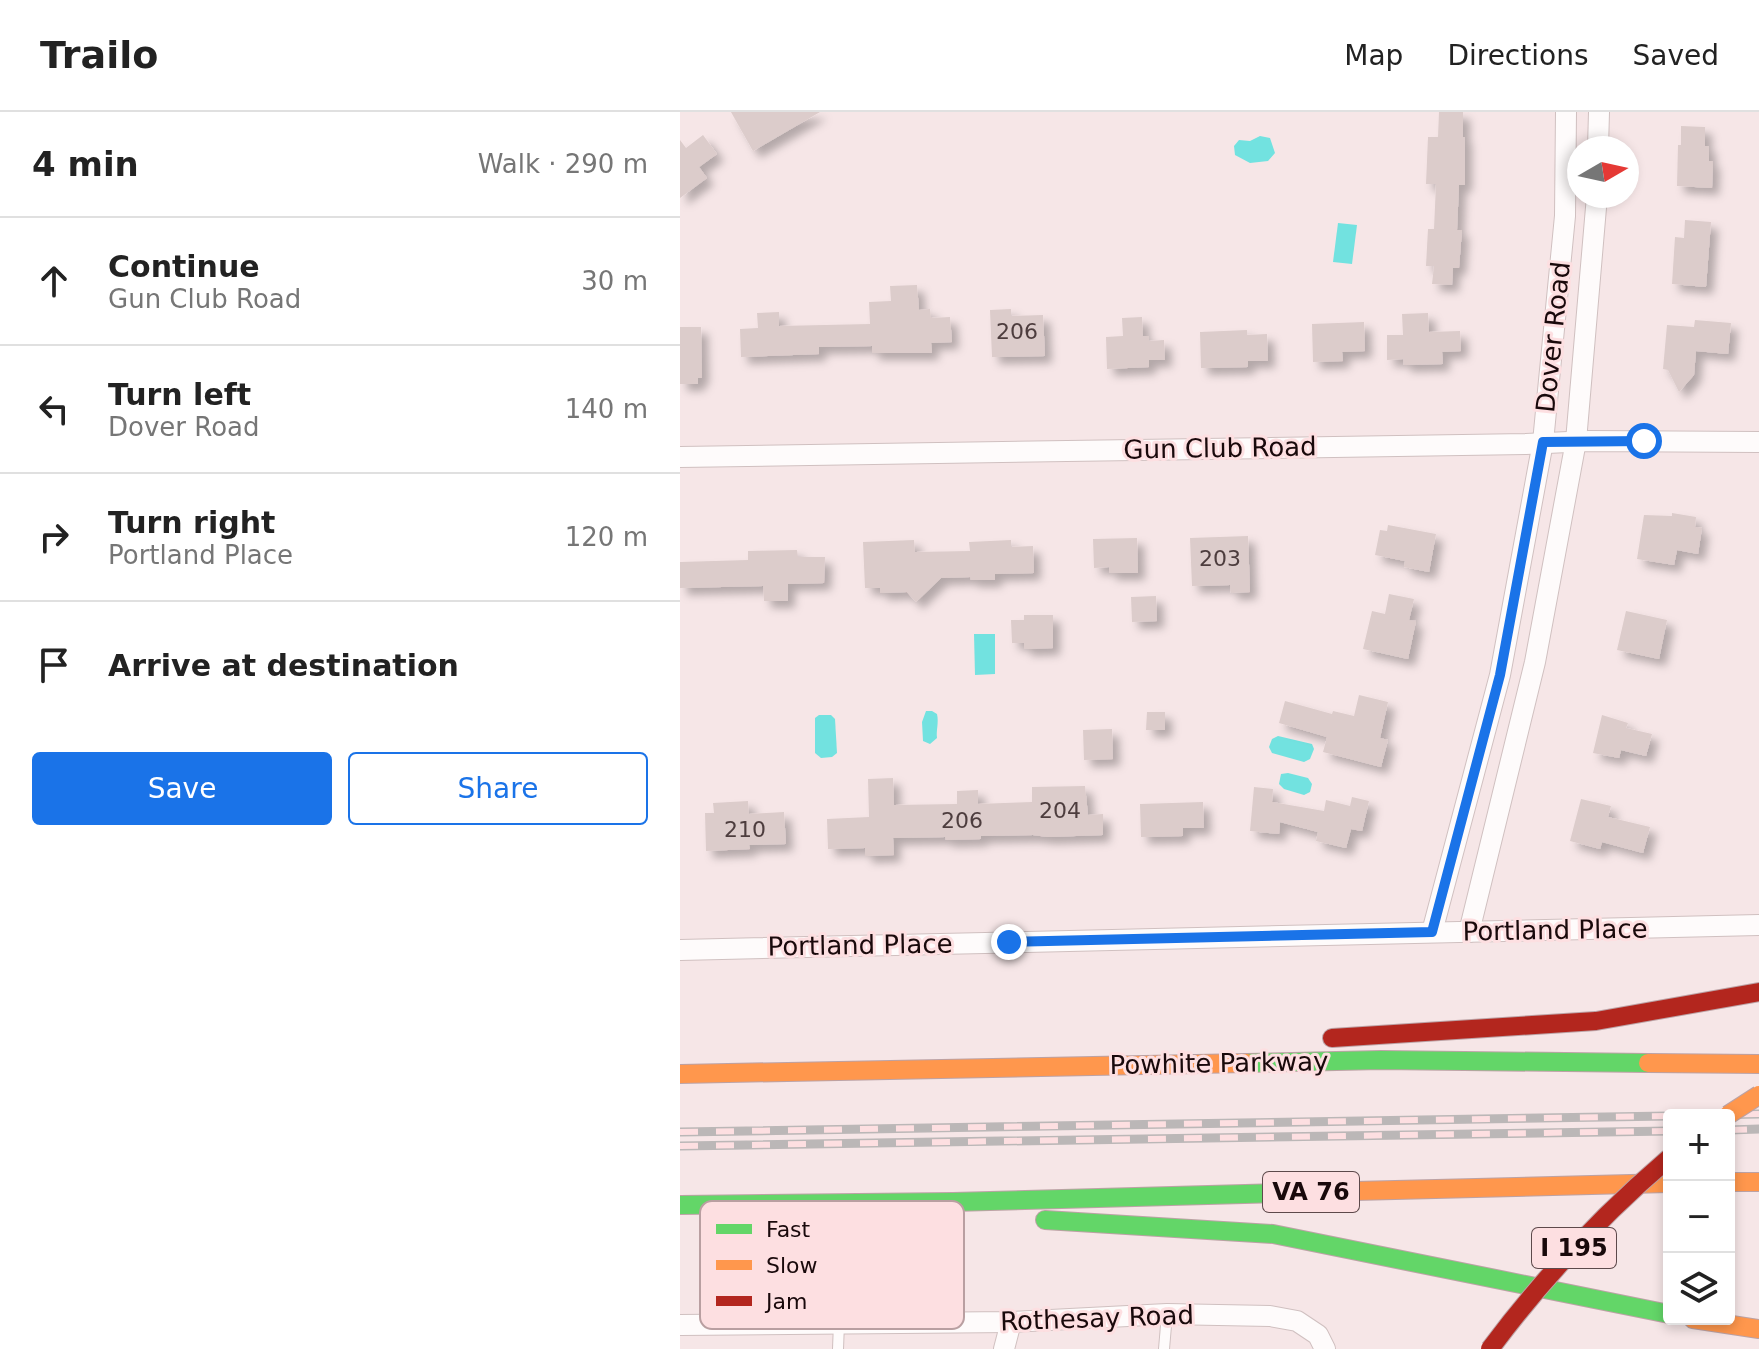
<!DOCTYPE html>
<html lang="en">
<head>
<meta charset="utf-8">
<style>
  :root { --surface:#fff; --page:#f6f6f6; --text:#222; --muted:#767676; --line:#e0e0e0; --accent:#1a73e8 }
  body { margin:0; font-family:"DejaVu Sans",sans-serif; background:var(--page); color:var(--text) }
  .controls { position:absolute; right:24px; bottom:24px; display:grid; overflow:hidden; border-radius:8px; box-shadow:0 4px 12px #0003 }
  .controls button { width:72px; height:72px; display:grid; place-items:center; padding:0; border:0; border-bottom:2px solid var(--line); background:var(--surface); color:var(--text); font:40px sans-serif }
  .compass { position:absolute; left:887px; top:24px; width:72px; height:72px; border-radius:50%; background:var(--surface); box-shadow:0 4px 12px #0003; rotate:81deg }
  .stop { position:absolute; width:24px; height:24px; margin:-18px; border:6px solid #1a73e8; border-radius:50%; background:#fff }
  .stop.end { background:#1a73e8; border-color:#fff; box-shadow:0 2px 8px #0008 }
  .list { margin:0; padding:0; list-style:none }
  h2 { display:flex; justify-content:space-between; align-items:center; height:104px; margin:0; padding:0 32px; font-size:34px }
  h2 small { font-size:26px; font-weight:400; color:var(--muted) }
  .list li { display:grid; grid-template-columns:52px 1fr auto; gap:24px; align-items:center; box-sizing:border-box; height:128px; padding:0 32px; border-top:2px solid var(--line) }
  .list b { display:block; font-size:30px; white-space:nowrap }
  .list p { margin:0; font-size:26px; white-space:nowrap; color:var(--muted) }
  .list em { font-size:26px; font-style:normal; color:var(--muted) }
  .actions { display:flex; gap:16px; padding:24px 32px }
  .actions a { flex:1; padding:18px 0; border:2px solid var(--accent); border-radius:8px; text-align:center; font-size:28px; color:var(--accent) }
  .actions .main { background:var(--accent); color:#fff }
  .icon { flex:none; width:44px; height:44px; fill:none; stroke:currentColor; stroke-width:2; stroke-linecap:round; stroke-linejoin:round }
  .map { position:relative; flex:none; width:1079px; height:1237px; overflow:hidden }
  header { display:flex; align-items:center; gap:48px; box-sizing:border-box; height:112px; padding:0 40px; background:var(--surface); border-bottom:2px solid var(--line) }
  header strong { font-size:38px }
  nav { display:flex; gap:44px; margin-inline-start:auto; font-size:28px }
  main { display:flex }
  aside { flex:1; background:var(--surface) }
  .map>svg:first-child { display:block }
</style>
</head>
<body>
<header>
<strong>Trailo</strong>
<nav><a>Map</a><a>Directions</a><a>Saved</a></nav>
</header>
<main>
<aside>
<h2>4 min<small>Walk · 290 m</small></h2>
<ul class="list">
<li><svg class="icon" aria-label="ahead" viewBox="0 0 24 24"><path d="M12 20V5M6 11l6-6 6 6"/></svg><div><b>Continue</b><p>Gun Club Road</p></div><em>30 m</em></li>
<li><svg class="icon" aria-label="left" viewBox="0 0 24 24"><path d="M17 20v-9H6M10 6l-5 5 5 5"/></svg><div><b>Turn left</b><p>Dover Road</p></div><em>140 m</em></li>
<li><svg class="icon" aria-label="right" viewBox="0 0 24 24"><path d="M7 20v-9h11M14 6l5 5-5 5"/></svg><div><b>Turn right</b><p>Portland Place</p></div><em>120 m</em></li>
<li><svg class="icon" aria-label="arrive" viewBox="0 0 24 24"><path d="M6 21V4h12l-3 4 3 4H6"/></svg><div><b>Arrive at destination</b></div></li>
</ul>
<div class="actions"><a class="main">Save</a><a>Share</a></div>
</aside>
<div class="map">
<svg width="1079" height="1237" viewBox="0 0 1079 1237">
  <defs>
    <filter id="shadow"><feDropShadow dx="7" dy="7" stdDeviation="4" flood-color="#0004"/></filter>
  </defs>
  <rect width="100%" height="100%" fill="#f6e6e7"/>
  <g fill="#72e2e0">
    <polygon points="580,24 590,26 595,41 588,49 570,51 555,43 554,34 559,28 570,29"/>
    <polygon points="658,111 677,113 672,152 653,150"/>
    <polygon points="294,522 315,522 315,562 295,563"/>
    <path d="M252,599L257,602C259,611 256,618 257,626L250,632L243,629L242,610L246,599Z"/>
    <polygon points="139,603 151,603 155,607 157,641 152,645 141,646 135,641 135,606"/>
    <polygon points="598,624 632,632 634,637 630,647 624,650 592,641 589,635 592,627"/>
    <polygon points="608,661 628,666 632,672 630,680 624,683 604,677 599,672 601,662"/>
  </g>
  <g fill="#dccccb" filter="url(#shadow)">
    <polygon points="51,0 140,0 73,39"/>
    <polygon points="759,0 783,0 783,25 785,25 785,73 779,73 777,118 782,118 779,156 773,156 772,173 752,172 754,154 746,154 748,117 754,117 756,72 746,72 748,25 758,25"/>
    <polygon points="1001,14 1025,15 1025,34 1029,34 1029,49 1033,49 1032,76 997,74 998,33 1001,33"/>
    <polygon points="23,23 37,42 19,55 27,66 0,86 0,28 6,36"/>
    <polygon points="1005,108 1031,110 1026,175 992,172 995,125 1004,126"/>
    <polygon points="237,173 239,198 250,197 251,206 270,205 272,230 251,231 252,241 192,241 192,234 139,235 139,242 61,245 60,217 78,216 77,201 99,200 99,214 190,212 189,190 211,189 210,174"/>
    <polygon points="331,197 331,204 363,203 365,244 312,245 310,198"/>
    <polygon points="748,201 749,220 780,219 781,239 762,240 763,252 724,253 723,247 707,248 707,223 723,223 722,202"/>
    <polygon points="462,205 463,224 469,224 469,229 484,228 485,248 469,248 469,255 427,257 426,225 443,224 442,206"/>
    <polygon points="1015,208 1051,211 1048,242 1016,239 1014,263 999,280 988,258 983,257 987,213 1014,215"/>
    <polygon points="684,210 685,239 662,240 663,249 633,250 632,212"/>
    <polygon points="0,215 21,215 22,266 18,266 18,272 0,272"/>
    <polygon points="567,218 567,223 587,222 588,249 568,249 568,255 521,256 520,220"/>
    <polygon points="992,401 1016,405 1015,415 1022,416 1018,442 997,438 994,453 957,447 964,403 992,404"/>
    <polygon points="708,413 756,422 749,460 724,455 725,449 695,443 700,418 707,419"/>
    <polygon points="568,424 570,480 551,481 550,473 512,474 510,426"/>
    <polygon points="457,426 458,461 429,461 429,455 414,456 413,427"/>
    <polygon points="234,428 235,440 290,439 289,430 331,428 331,435 353,434 354,461 315,462 315,468 291,468 290,465 261,466 236,490 227,480 200,481 200,476 185,476 183,430"/>
    <polygon points="117,438 118,445 145,445 144,471 108,472 108,489 84,489 83,474 0,476 0,450 68,448 68,439"/>
    <polygon points="709,482 734,487 729,508 736,509 728,547 683,537 692,499 705,502"/>
    <polygon points="476,484 477,509 452,510 451,485"/>
    <polygon points="946,499 987,508 979,547 937,538"/>
    <polygon points="344,503 373,503 373,536 344,537 344,531 332,531 331,508 344,508"/>
    <polygon points="679,583 708,590 700,626 708,628 701,655 643,640 647,625 599,611 605,589 652,602 653,599 674,604"/>
    <polygon points="467,600 485,600 485,618 466,618"/>
    <polygon points="922,603 948,611 946,616 972,622 966,644 941,638 939,646 913,641"/>
    <polygon points="432,617 433,647 404,648 403,618"/>
    <polygon points="213,666 214,693 277,692 277,679 298,678 298,692 352,690 352,675 405,674 408,703 423,702 423,723 368,725 353,723 301,724 301,727 266,728 265,725 213,726 214,743 185,744 185,736 148,737 147,707 189,705 188,667"/>
    <polygon points="574,675 593,677 592,690 644,699 646,688 670,694 672,685 689,689 682,719 671,717 666,736 636,729 638,720 600,710 599,722 570,719"/>
    <polygon points="901,687 931,694 928,705 970,715 963,741 922,730 920,737 890,729"/>
    <polygon points="68,689 69,702 104,700 106,732 69,733 70,737 26,739 25,701 34,701 33,691"/>
    <polygon points="523,690 524,716 503,716 503,724 461,725 460,692"/>
  </g>
  <g fill="none" stroke-linecap="round" stroke-linejoin="round">
    <defs>
      <g id="lane">
        <polyline points="158,1237 159,1211"/>
        <polyline points="484,1237 487,1202"/>
      </g>
      <g id="street">
        <polyline points="918,36 919,0"/>
        <polyline points="0,345 846,332 909,329 1079,330"/>
        <polyline points="752,820 820,563 863,330 885,104 886,0"/>
        <polyline points="789,820 855,550 896,329 917,84"/>
        <polyline points="0,838 1079,813"/>
        <polyline points="0,1213 331,1210 487,1202 590,1204 617,1209 638,1223 645,1237"/>
        <polyline points="324,1237 331,1210"/>
      </g>
      <g id="fast">
        <polyline points="567,951 701,948 968,951"/>
        <polyline points="0,1093 273,1090 675,1079"/>
        <polyline points="365,1108 593,1122 989,1202"/>
      </g>
      <g id="slow">
        <polyline points="968,951 1079,952"/>
        <polyline points="0,962 567,951"/>
        <polyline points="1049,1070 1079,1070"/>
        <polyline points="675,1079 989,1071"/>
        <polyline points="1013,1207 1079,1217"/>
      </g>
      <polyline id="jam" points="652,926 916,909 1079,880"/>
    </defs>
    <use href="#lane" stroke="#d0c0c0" stroke-width="12"/>
    <use href="#street" stroke="#d0c0c0" stroke-width="22"/>
    <use href="#fast" stroke="#bca2a5" stroke-width="20"/>
    <use href="#slow" stroke="#bca2a5" stroke-width="20"/>
    <use href="#jam" stroke="#bca2a5" stroke-width="20"/>
    <use href="#lane" stroke="#fefbfb" stroke-width="10"/>
    <use href="#street" stroke="#fefbfb" stroke-width="20"/>
    <use href="#fast" stroke="#63d668" stroke-width="18"/>
    <use href="#slow" stroke="#ff974d" stroke-width="18"/>
    <use href="#jam" stroke="#b3261e" stroke-width="18"/>
    <defs>
      <g id="rail">
        <polyline points="1026,1003 1079,1002"/>
        <polyline points="1049,1018 1079,1017"/>
        <polyline points="0,1020 989,1004"/>
        <polyline points="0,1034 989,1019"/>
      </g>
    </defs>
    <use href="#rail" stroke="#bbb7b7" stroke-width="9"/>
    <use href="#rail" stroke="#fddfe1" stroke-width="6" stroke-dasharray="18" stroke-linecap="butt"/>
    <defs>
      <polyline id="slow-bridge" points="1048,1003 1079,983"/>
      <path id="jam-bridge" d="M810,1237C863,1166 922,1103 989,1046"/>
    </defs>
    <use href="#slow-bridge" stroke="#bca2a5" stroke-width="20" stroke-linecap="butt"/>
    <use href="#jam-bridge" stroke="#bca2a5" stroke-width="20" stroke-linecap="butt"/>
    <use href="#slow-bridge" stroke="#ff974d" stroke-width="18"/>
    <use href="#jam-bridge" stroke="#b3261e" stroke-width="18"/>
  </g>
  <g fill="none" stroke-linecap="round" stroke-linejoin="round">
    <polyline stroke="#1a73e8" stroke-width="10" points="329,830 752,820 820,563 863,330 964,329"/>
  </g>
  <g text-anchor="middle" stroke-width="6" stroke-linejoin="round" paint-order="stroke">
    <g font-size="22" fill="#4d3d3e">
      <text x="337" y="227">206</text>
      <text x="540" y="454">203</text>
      <text x="380" y="706">204</text>
      <text x="282" y="716">206</text>
      <text x="65" y="725">210</text>
    </g>
    <g fill="#fddfe1" stroke="#5d494b" stroke-width="2">
      <rect x="583" y="1060" width="96" height="40" rx="6"/>
      <rect x="852" y="1116" width="84" height="40" rx="6"/>
    </g>
    <g font-size="24" font-weight="bold" fill="#19090b">
      <text x="631" y="1088">VA 76</text>
      <text x="894" y="1144">I 195</text>
    </g>
    <g font-size="26" fill="#19090b" stroke="#fddfe1">
      <text transform="translate(873 225) rotate(-84)" y="9">Dover Road</text>
      <text transform="translate(540 336) rotate(-1)" y="9">Gun Club Road</text>
      <text transform="translate(875 818) rotate(-1)" y="9">Portland Place</text>
      <text transform="translate(180 833) rotate(-1)" y="9">Portland Place</text>
      <text transform="translate(539 951) rotate(-1)" y="9">Powhite Parkway</text>
      <text transform="translate(417 1206) rotate(-2)" y="9">Rothesay Road</text>
    </g>
  </g>
  <rect x="20" y="1089" width="264" height="128" rx="12" fill="#fddfe1" stroke="#b99fa1" stroke-width="2"/>
  <rect x="36" y="1112" width="36" height="10" fill="#63d668"/>
  <rect x="36" y="1148" width="36" height="10" fill="#ff974d"/>
  <rect x="36" y="1184" width="36" height="10" fill="#b3261e"/>
  <g font-size="22" fill="#19090b">
    <text x="86" y="1125">Fast</text>
    <text x="86" y="1161">Slow</text>
    <text x="86" y="1197">Jam</text>
  </g>
</svg>
<div class="controls">
<button>+</button>
<button>−</button>
<button><svg class="icon" aria-label="layers" viewBox="0 0 24 24"><path d="M12 4l9 5-9 5-9-5zM3 14l9 5 9-5"/></svg></button>
</div>
<svg class="compass" viewBox="-18 -18 36 36"><path d="M0-13l5 13h-10z" fill="#e53935"/><path d="M0 13l5-13h-10z" fill="#767676"/></svg>
<div class="stop" style="left:964px;top:329px"></div>
<div class="stop end" style="left:329px;top:830px"></div>
</div>
</main>
</body>
</html>
